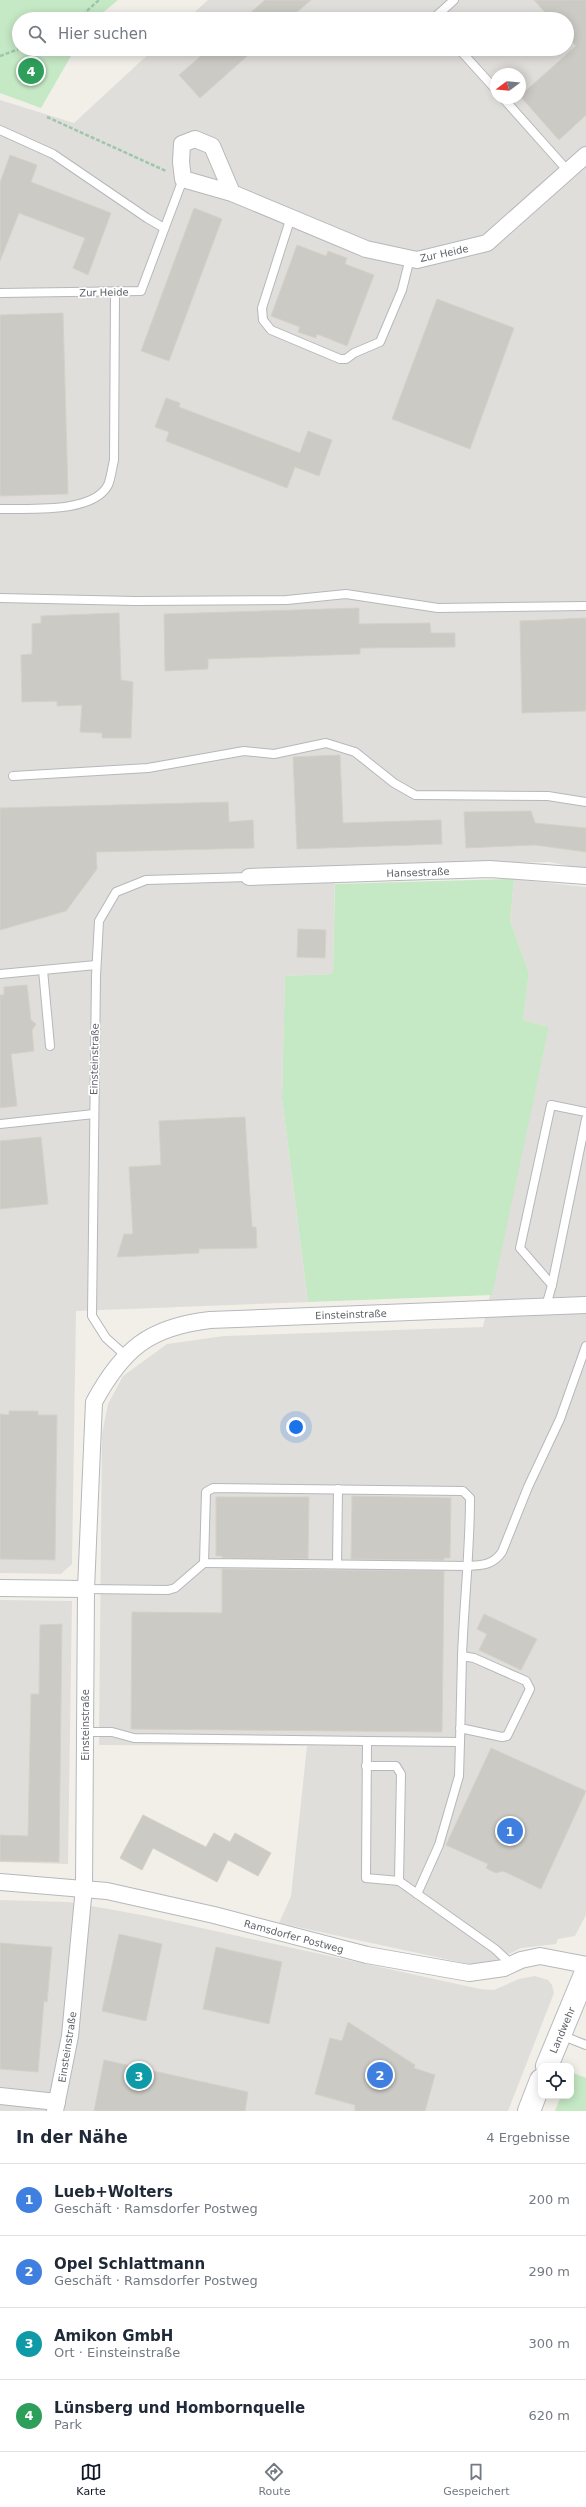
<!DOCTYPE html>
<html lang="de">
<head>
<meta charset="utf-8">
<style>
  :root { --surface:#fff; --page:#f6f6f7; --text:#1f2937; --muted:#747a83; --line:#e0e1e3; --accent:#111827 }
  body { margin:0; font-family:"DejaVu Sans",sans-serif; background:var(--page); color:var(--text) }
  .controls { position:absolute; right:12px; bottom:12px; display:grid; overflow:hidden; border-radius:8px; box-shadow:0 2px 10px #0003 }
  .controls button { width:36px; height:36px; display:grid; place-items:center; padding:0; border:0; border-bottom:1px solid var(--line); background:var(--surface); color:var(--text); font:20px sans-serif }
  .compass { position:absolute; left:490px; top:68px; width:36px; height:36px; border-radius:50%; background:var(--surface); box-shadow:0 2px 10px #0003; rotate:254deg }
  .you { position:absolute; left:296px; top:1427px; width:14px; height:14px; margin:-10px; border:3px solid #fff; border-radius:50%; background:#1a73e8; box-shadow:0 0 0 6px #1a73e833 }
  .badge { display:grid; place-items:center; width:26px; height:26px; border-radius:50%; background:var(--accent); color:#fff; font-size:13px; font-weight:700 }
  .pin { position:absolute; translate:-50% -50%; border:2px solid #fff; box-shadow:0 1px 4px #0006 }
  .list { margin:0; padding:0; list-style:none }
  h2 { display:flex; justify-content:space-between; align-items:center; height:52px; margin:0; padding:0 16px; font-size:17px }
  h2 small { font-size:13px; font-weight:400; color:var(--muted) }
  .list li { display:grid; grid-template-columns:26px 1fr auto; gap:12px; align-items:center; box-sizing:border-box; height:72px; padding:0 16px; border-top:1px solid var(--line) }
  .list b { display:block; font-size:15px; white-space:nowrap }
  .list p { margin:0; font-size:13px; white-space:nowrap; color:var(--muted) }
  .list em { font-size:13px; font-style:normal; color:var(--muted) }
  .icon { flex:none; width:22px; height:22px; fill:none; stroke:currentColor; stroke-width:2; stroke-linecap:round; stroke-linejoin:round }
  .map { position:relative; flex:none; width:586px; height:2111px; overflow:hidden }
  .search { position:absolute; background:var(--surface); box-shadow:0 2px 10px #0003; left:12px; right:12px; top:12px; height:44px; display:flex; align-items:center; gap:10px; box-sizing:border-box; padding:0 14px; border-radius:22px; color:var(--muted); font-size:15px }
  .sheet { height:340px; background:var(--surface) }
  nav { display:flex; justify-content:space-around; align-items:center; box-sizing:border-box; height:56px; border-top:1px solid var(--line); background:var(--surface); font-size:11px; color:var(--muted) }
  nav a { display:grid; justify-items:center; gap:2px }
  nav .on { color:var(--accent) }
  .map>svg:first-child { display:block }
</style>
</head>
<body>
<div class="map">
<svg width="586" height="2111" viewBox="0 0 586 2111">
  <rect width="100%" height="100%" fill="#f1efe8"/>
  <g fill="#e0deda" fill-rule="evenodd">
    <path d="M208,0H586V870L550,862L335,866L333,974L285,976L282,1098L308,1302L76,1311L72,1564L61,1574L0,1573V100L74,123L154,49H567V19H187ZM496,74H520V98H496Z"/>
    <polygon points="514,879 586,887 586,1915 575,1936 558,1939 556,1944 521,1948 494,1962 473,1965 279,1923 291,1896 307,1746 99,1745 102,1434 108,1404 123,1376 167,1344 224,1336 483,1327 549,1027 523,1020 529,973 510,921"/>
    <polygon points="0,1600 72,1601 68,1864 0,1862"/>
    <polygon points="0,1900 69,1902 147,1916 480,1989 494,1990 519,1979 535,1976 548,1980 552,1985 554,1993 508,2111 0,2111"/>
  </g>
  <g fill="#c5e8c5">
    <polygon points="0,0 118,0 95,19 19,19 19,49 75,49 41,108 0,93"/>
    <polygon points="514,879 510,921 529,973 523,1020 549,1027 492,1295 308,1302 282,1098 285,976 333,974 335,884"/>
    <polygon points="571,2072 586,2078 586,2111 555,2111 561,2096 571,2096"/>
  </g>
  <g fill="#cccac5" stroke="#d6d1c6">
    <polygon points="265,0 311,0 289,19 243,19"/>
    <polygon points="534,0 586,0 586,115 559,140 520,96 576,46 567,36 567,19 551,19"/>
    <polygon points="209,49 255,49 200,98 179,75"/>
    <polygon points="10,155 37,165 31,182 111,213 88,275 73,268 85,238 19,213 0,261 0,183"/>
    <polygon points="194,208 222,219 169,361 141,351"/>
    <polygon points="297,245 326,256 328,251 347,258 345,264 374,275 347,346 317,334 316,338 298,332 300,327 271,316"/>
    <polygon points="437,299 514,328 470,449 392,419"/>
    <polygon points="63,313 68,494 0,496 0,315"/>
    <polygon points="166,398 180,403 179,407 300,453 308,431 332,440 319,476 295,467 287,488 166,441 169,432 155,427"/>
    <polygon points="359,608 359,624 430,623 431,633 455,633 455,647 360,648 360,654 208,659 208,669 165,671 164,614"/>
    <polygon points="119,613 121,680 133,682 131,738 102,738 102,733 80,732 82,705 57,706 57,701 22,702 21,655 32,654 32,624 41,623 41,616"/>
    <polygon points="586,618 586,711 522,713 520,621"/>
    <polygon points="340,755 343,823 441,820 442,844 297,849 293,757"/>
    <polygon points="228,802 229,822 253,820 254,848 96,852 97,869 66,911 0,930 0,808"/>
    <polygon points="531,811 535,823 586,828 586,852 535,845 466,848 464,812"/>
    <polygon points="298,929 326,930 325,958 297,957"/>
    <polygon points="27,985 31,1020 36,1024 32,1030 34,1051 11,1054 17,1106 0,1108 0,995 4,995 4,987"/>
    <polygon points="245,1117 252,1227 256,1227 257,1248 199,1249 199,1253 117,1257 124,1234 133,1234 129,1167 161,1165 159,1121"/>
    <polygon points="41,1137 48,1204 0,1209 0,1141"/>
    <polygon points="9,1411 38,1411 38,1415 57,1415 55,1560 0,1559 0,1414 9,1415"/>
    <polygon points="352,1496 451,1498 450,1558 444,1558 444,1560 351,1559"/>
    <polygon points="216,1497 309,1497 308,1559 222,1558 222,1556 216,1556"/>
    <polygon points="222,1569 444,1571 442,1732 131,1729 132,1612 222,1613"/>
    <polygon points="484,1614 537,1639 521,1670 479,1650 487,1634 477,1629"/>
    <polygon points="62,1624 59,1862 0,1861 0,1835 28,1836 31,1694 39,1694 40,1625"/>
    <polygon points="491,1748 586,1791 541,1889 503,1871 496,1873 486,1868 488,1864 446,1845"/>
    <polygon points="143,1815 206,1847 214,1833 230,1842 235,1833 271,1853 258,1876 228,1860 217,1882 153,1848 142,1870 120,1858"/>
    <polygon points="119,1934 162,1944 146,2021 102,2011"/>
    <polygon points="0,1943 52,1947 47,2002 44,2001 38,2072 0,2069"/>
    <polygon points="216,1947 282,1962 269,2024 203,2009"/>
    <polygon points="348,2022 415,2065 414,2068 435,2075 425,2111 355,2111 355,2105 315,2094 330,2038 342,2041"/>
    <polygon points="104,2060 248,2092 245,2111 94,2111"/>
  </g>
  <g fill="none" stroke-linecap="round" stroke-linejoin="round">
    <defs>
      <g id="service">
        <polyline points="433,19 454,0"/>
        <polyline points="459,49 496,90"/>
        <polyline points="503,98 568,171"/>
        <polyline points="0,130 53,154 147,218 164,228"/>
        <polyline points="291,217 262,308 263,320 271,330 340,359 346,359 354,353 380,342 402,290 410,258"/>
        <polyline points="0,293 141,291 183,179"/>
        <path d="M0,509C28,508 93,514 108,485C111,478 112,468 114,460L115,291"/>
        <polyline points="0,598 135,601 287,600 346,594 438,608 586,606"/>
        <polyline points="13,776 148,768 244,751 274,754 326,743 355,752 394,783 415,795 548,796 586,802"/>
        <polyline points="43,970 50,1046"/>
        <polyline points="0,974 96,965"/>
        <polyline points="0,1124 94,1114"/>
        <polyline points="552,1285 586,1119"/>
        <polyline points="546,1306 552,1285 520,1248 551,1105 586,1112"/>
        <polyline points="125,1355 106,1338 92,1316 96,976 99,921 116,892 146,880 249,877"/>
        <polyline points="337,1564 338,1489"/>
        <polyline points="86,1589 168,1590 175,1588 204,1563"/>
        <path d="M462,1656C464,1603 470,1551 470,1498L463,1491L213,1488L206,1492L204,1563L468,1566C483,1565 493,1565 502,1552L528,1487L560,1419L586,1346"/>
        <polyline points="85,1732 112,1732 134,1738 367,1741 366,1878 399,1881 495,1949 512,1965"/>
        <polyline points="367,1741 460,1742 459,1776 439,1845 417,1894"/>
        <polyline points="460,1742 462,1656 474,1658 526,1681 530,1689 507,1736 502,1737 460,1728"/>
        <polyline points="366,1766 396,1766 401,1774 399,1881"/>
        <polyline points="561,2035 586,2045"/>
      </g>
      <g id="minor">
        <polyline points="232,193 212,146 195,139 182,144 181,162 183,179 232,193 366,249 417,260 487,243 586,155"/>
        <polyline points="249,877 490,869 586,876"/>
        <polyline points="0,1588 86,1589"/>
        <polyline points="0,1882 107,1891 214,1915 367,1955 469,1973 504,1968 521,1960 540,1956 586,1965"/>
        <polyline points="0,2096 57,2102"/>
        <path d="M55,2111L70,2036L84,1887L86,1589L94,1402C123,1349 149,1327 210,1320L586,1305"/>
      </g>
      <g id="secondary">
        <polyline points="547,2066 586,1972"/>
        <polyline points="529,2111 541,2080"/>
      </g>
    </defs>
    <use href="#service" stroke="#b5b8bc" stroke-width="10"/>
    <use href="#minor" stroke="#b5b8bc" stroke-width="18"/>
    <use href="#secondary" stroke="#b6babf" stroke-width="24"/>
    <g stroke="#9cc7a9" stroke-width="2.5" stroke-dasharray="4 2" stroke-linecap="butt">
      <polyline points="78,19 99,0"/>
      <polyline points="0,56 19,49"/>
      <polyline points="47,117 166,171"/>
    </g>
    <use href="#service" stroke="#fff" stroke-width="8"/>
    <use href="#minor" stroke="#fff" stroke-width="16"/>
    <use href="#secondary" stroke="#fff" stroke-width="22"/>
  </g>
  <g text-anchor="middle" stroke-width="3.5" stroke-linejoin="round" paint-order="stroke">
    <g font-size="10" fill="#5f6368" stroke="#fff">
      <text transform="translate(444 253) rotate(-12)" y="4">Zur Heide</text>
      <text transform="translate(104 292) rotate(-1)" y="4">Zur Heide</text>
      <text transform="translate(418 872) rotate(-2)" y="4">Hansestraße</text>
      <text transform="translate(94 1059) rotate(-89)" y="4">Einsteinstraße</text>
      <text transform="translate(351 1314) rotate(-2)" y="4">Einsteinstraße</text>
      <text transform="translate(85 1725) rotate(-90)" y="4">Einsteinstraße</text>
      <text transform="translate(294 1936) rotate(15)" y="4">Ramsdorfer Postweg</text>
      <text transform="translate(562 2030) rotate(-67)" y="4">Landwehr</text>
      <text transform="translate(67 2047) rotate(-81)" y="4">Einsteinstraße</text>
    </g>
  </g>
</svg>
<div class="controls">
<button><svg class="icon" aria-label="locate" viewBox="0 0 24 24"><circle cx="12" cy="12" r="6"/><path d="M12 2v4M12 18v4M2 12h4M18 12h4"/></svg></button>
</div>
<svg class="compass" viewBox="-18 -18 36 36"><path d="M0-13l5 13h-10z" fill="#e53935"/><path d="M0 13l5-13h-10z" fill="#747a83"/></svg>
<div class="you"></div>
<div class="pin badge" style="left:510px;top:1831px;background:#3f7fe0">1</div>
<div class="pin badge" style="left:380px;top:2075px;background:#3f7fe0">2</div>
<div class="pin badge" style="left:139px;top:2076px;background:#0f9aa8">3</div>
<div class="pin badge" style="left:31px;top:71px;background:#2e9e5b">4</div>
<div class="search"><svg class="icon" aria-label="search" viewBox="0 0 24 24"><circle cx="10" cy="10" r="6"/><path d="M15 15l6 6"/></svg>Hier suchen</div>
</div>
<section class="sheet">
<h2>In der Nähe<small>4 Ergebnisse</small></h2>
<ul class="list">
<li><span class="badge" style="background:#3f7fe0">1</span><div><b>Lueb+Wolters</b><p>Geschäft · Ramsdorfer Postweg</p></div><em>200 m</em></li>
<li><span class="badge" style="background:#3f7fe0">2</span><div><b>Opel Schlattmann</b><p>Geschäft · Ramsdorfer Postweg</p></div><em>290 m</em></li>
<li><span class="badge" style="background:#0f9aa8">3</span><div><b>Amikon GmbH</b><p>Ort · Einsteinstraße</p></div><em>300 m</em></li>
<li><span class="badge" style="background:#2e9e5b">4</span><div><b>Lünsberg und Hombornquelle</b><p>Park</p></div><em>620 m</em></li>
</ul>
</section>
<nav>
<a class="on"><svg class="icon" aria-label="map" viewBox="0 0 24 24"><path d="M3 6l6-2 6 2 6-2v14l-6 2-6-2-6 2zM9 4v14M15 6v14"/></svg>Karte</a>
<a><svg class="icon" aria-label="directions" viewBox="0 0 24 24"><path d="M12 3l9 9-9 9-9-9zM9 14v-3h6M13 9l2 2-2 2"/></svg>Route</a>
<a><svg class="icon" aria-label="saved" viewBox="0 0 24 24"><path d="M7 4h10v16l-5-4-5 4z"/></svg>Gespeichert</a>
</nav>
</body>
</html>
